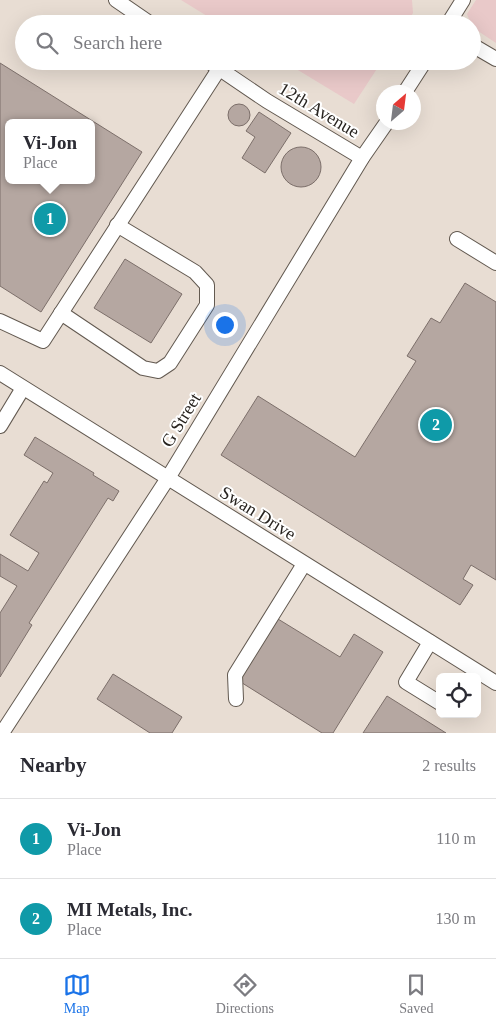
<!DOCTYPE html>
<html lang="en">
<head>
<meta charset="utf-8">
<style>
  :root { --surface:#fff; --page:#f7f7f7; --text:#2b2b33; --muted:#7c7c81; --line:#e1e1e2; --accent:#1a73e8 }
  body { margin:0; font-family:"Times New Roman",serif; background:var(--page); color:var(--text) }
  .controls { position:absolute; right:15px; bottom:15px; display:grid; overflow:hidden; border-radius:8px; box-shadow:0 5px 20px #0002 }
  .controls button { width:45px; height:45px; display:grid; place-items:center; padding:0; border:0; border-bottom:1px solid var(--line); background:var(--surface); color:var(--text); font:25px sans-serif }
  .compass { position:absolute; left:376px; top:85px; width:45px; height:45px; border-radius:50%; background:var(--surface); box-shadow:0 5px 20px #0002; rotate:28deg }
  .you { position:absolute; left:224px; top:324px; width:18px; height:18px; margin:-12px; border:4px solid #fff; border-radius:50%; background:#1a73e8; box-shadow:0 0 0 8px #1a73e833 }
  .badge { display:grid; place-items:center; width:32px; height:32px; border-radius:50%; background:var(--accent); color:#fff; font-size:16px; font-weight:700 }
  .pin { position:absolute; translate:-50% -50%; border:2px solid #fff; box-shadow:0 1px 5px #0006 }
  .popup { position:absolute; left:5px; top:119px; width:90px; height:65px; box-sizing:border-box; display:grid; place-content:center; border-radius:8px; background:var(--surface); filter:drop-shadow(0 1px 4px #0005); font-size:16px; white-space:nowrap; color:var(--muted) }
  .popup b { font-size:19px; color:var(--text) }
  .popup::after { content:''; position:absolute; left:50%; top:100%; margin-left:-10px; border:10px solid transparent; border-top-color:var(--surface) }
  .list { margin:0; padding:0; list-style:none }
  h2 { display:flex; justify-content:space-between; align-items:center; height:65px; margin:0; padding:0 20px; font-size:21px }
  h2 small { font-size:16px; font-weight:400; color:var(--muted) }
  .list li { display:grid; grid-template-columns:32px 1fr auto; gap:15px; align-items:center; box-sizing:border-box; height:80px; padding:0 20px; border-top:1px solid var(--line) }
  .list b { display:block; font-size:19px; white-space:nowrap }
  .list p { margin:0; font-size:16px; white-space:nowrap; color:var(--muted) }
  .list em { font-size:16px; font-style:normal; color:var(--muted) }
  .icon { flex:none; width:28px; height:28px; fill:none; stroke:currentColor; stroke-width:2; stroke-linecap:round; stroke-linejoin:round }
  .map { position:relative; flex:none; width:496px; height:733px; overflow:hidden }
  .search { position:absolute; background:var(--surface); box-shadow:0 5px 20px #0002; left:15px; right:15px; top:15px; height:55px; display:flex; align-items:center; gap:12px; box-sizing:border-box; padding:0 18px; border-radius:28px; color:var(--muted); font-size:19px }
  .sheet { height:225px; background:var(--surface) }
  nav { display:flex; justify-content:space-around; align-items:center; box-sizing:border-box; height:70px; border-top:1px solid var(--line); background:var(--surface); font-size:14px; color:var(--muted) }
  nav a { display:grid; justify-items:center; gap:2px }
  nav .on { color:var(--accent) }
  .map>svg:first-child { display:block }
</style>
</head>
<body>
<div class="map">
<svg width="496" height="733" viewBox="0 0 496 733">
  <rect width="100%" height="100%" fill="#e8ddd3"/>
  <g fill="#e9c9c9">
    <polygon points="181,0 412,0 413,13 406,24 220,24"/>
    <polygon points="476,0 496,0 496,43 472,27 472,24 471,24 467,14"/>
    <polygon points="283,61 382,61 354,104"/>
  </g>
  <g fill="#b5a7a1" stroke="#7c6f6a" fill-rule="evenodd">
    <path d="M0,63L142,152L41,312L0,286ZM9,123H91V180H9Z"/>
    <circle cx="239" cy="115" r="11"/>
    <polygon points="259,112 291,133 265,173 242,158 255,137 246,131"/>
    <circle cx="301" cy="167" r="20"/>
    <polygon points="125,259 182,294 151,343 94,308"/>
    <polygon points="465,283 496,302 496,580 471,565 463,579 473,585 460,605 221,455 258,396 355,457 416,361 407,356 431,318 440,323"/>
    <polygon points="35,437 94,473 93,475 119,491 113,501 108,498 29,623 32,625 0,677 0,613 17,586 0,576 0,554 28,571 39,553 10,535 44,481 47,483 53,473 24,455"/>
    <polygon points="278,619 340,657 354,634 383,652 333,733 322,733 239,681"/>
    <polygon points="113,674 182,717 172,733 150,733 97,699"/>
    <polygon points="387,696 446,733 363,733"/>
  </g>
  <g fill="none" stroke-linecap="round" stroke-linejoin="round">
    <defs>
      <g id="minor">
        <polyline points="116,0 151,24"/>
        <polyline points="448,24 463,0"/>
        <polyline points="472,45 496,59"/>
        <polyline points="208,61 267,101 362,158"/>
        <polyline points="405,92 425,61"/>
        <polyline points="457,239 496,263"/>
        <polyline points="61,313 143,368 158,371 170,363 207,305 207,285 195,272 117,225"/>
        <polyline points="0,321 43,341 219,69"/>
        <polyline points="0,373 496,683"/>
        <polyline points="0,426 23,388"/>
        <polyline points="430,642 406,682 440,703"/>
        <polyline points="236,699 235,675 304,564"/>
        <polyline points="2,733 168,478 362,158 387,122"/>
      </g>
    </defs>
    <use href="#minor" stroke="#625950" stroke-width="16"/>
    <use href="#minor" stroke="#fff" stroke-width="14"/>
  </g>
  <g text-anchor="middle" stroke-width="4" stroke-linejoin="round" paint-order="stroke">
    <g font-size="18" fill="#282420" stroke="#fff">
      <text transform="translate(319 110) rotate(31)" y="6">12th Avenue</text>
      <text transform="translate(181 420) rotate(-59)" y="6">G Street</text>
      <text transform="translate(258 513) rotate(32)" y="6">Swan Drive</text>
    </g>
  </g>
</svg>
<div class="controls">
<button><svg class="icon" aria-label="locate" viewBox="0 0 24 24"><circle cx="12" cy="12" r="6"/><path d="M12 2v4M12 18v4M2 12h4M18 12h4"/></svg></button>
</div>
<svg class="compass" viewBox="-18 -18 36 36"><path d="M0-13l5 13h-10z" fill="#e53935"/><path d="M0 13l5-13h-10z" fill="#7c7c81"/></svg>
<div class="you"></div>
<div class="pin badge" style="left:50px;top:219px;background:#0f9aa8">1</div>
<div class="popup"><b>Vi-Jon</b>Place</div>
<div class="pin badge" style="left:436px;top:425px;background:#0f9aa8">2</div>
<div class="search"><svg class="icon" aria-label="search" viewBox="0 0 24 24"><circle cx="10" cy="10" r="6"/><path d="M15 15l6 6"/></svg>Search here</div>
</div>
<section class="sheet">
<h2>Nearby<small>2 results</small></h2>
<ul class="list">
<li><span class="badge" style="background:#0f9aa8">1</span><div><b>Vi-Jon</b><p>Place</p></div><em>110 m</em></li>
<li><span class="badge" style="background:#0f9aa8">2</span><div><b>MI Metals, Inc.</b><p>Place</p></div><em>130 m</em></li>
</ul>
</section>
<nav>
<a class="on"><svg class="icon" aria-label="map" viewBox="0 0 24 24"><path d="M3 6l6-2 6 2 6-2v14l-6 2-6-2-6 2zM9 4v14M15 6v14"/></svg>Map</a>
<a><svg class="icon" aria-label="directions" viewBox="0 0 24 24"><path d="M12 3l9 9-9 9-9-9zM9 14v-3h6M13 9l2 2-2 2"/></svg>Directions</a>
<a><svg class="icon" aria-label="saved" viewBox="0 0 24 24"><path d="M7 4h10v16l-5-4-5 4z"/></svg>Saved</a>
</nav>
</body>
</html>
